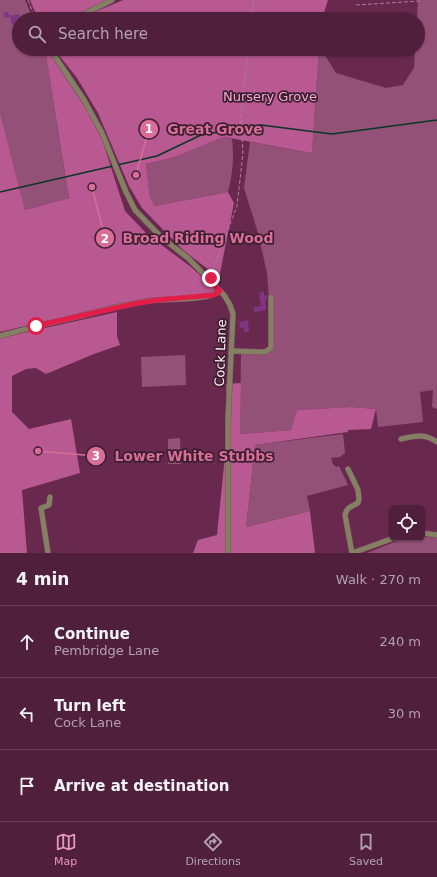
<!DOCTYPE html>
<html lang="en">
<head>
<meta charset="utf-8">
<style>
  :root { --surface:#4f1f3b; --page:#552742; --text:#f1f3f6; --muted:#b3a2af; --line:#663d55; --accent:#e797bd }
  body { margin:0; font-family:"DejaVu Sans",sans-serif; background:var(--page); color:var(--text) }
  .controls { position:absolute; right:12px; bottom:12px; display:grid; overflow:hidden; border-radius:6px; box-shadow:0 1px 3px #0004 }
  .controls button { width:36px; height:36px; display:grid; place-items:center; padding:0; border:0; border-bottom:1px solid var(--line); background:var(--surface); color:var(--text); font:20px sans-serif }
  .stop { position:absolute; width:12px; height:12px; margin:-9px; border:3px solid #e11d48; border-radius:50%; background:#fff }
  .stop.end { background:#e11d48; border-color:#fff; box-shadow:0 1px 4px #0008 }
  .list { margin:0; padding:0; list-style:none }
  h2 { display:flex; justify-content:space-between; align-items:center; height:52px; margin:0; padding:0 16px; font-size:17px }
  h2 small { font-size:13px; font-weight:400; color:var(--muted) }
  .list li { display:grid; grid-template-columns:26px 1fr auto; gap:12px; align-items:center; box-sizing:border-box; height:72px; padding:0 16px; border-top:1px solid var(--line) }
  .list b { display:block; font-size:15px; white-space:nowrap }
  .list p { margin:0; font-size:13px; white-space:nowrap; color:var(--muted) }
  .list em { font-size:13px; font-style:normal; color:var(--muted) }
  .icon { flex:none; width:22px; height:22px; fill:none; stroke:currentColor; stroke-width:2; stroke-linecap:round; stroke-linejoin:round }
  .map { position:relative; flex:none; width:437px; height:553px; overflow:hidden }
  .search { position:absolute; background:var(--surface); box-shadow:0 1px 3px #0004; left:12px; right:12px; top:12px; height:44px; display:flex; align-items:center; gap:10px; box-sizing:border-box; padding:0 14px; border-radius:22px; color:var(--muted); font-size:15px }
  .sheet { height:268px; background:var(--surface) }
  nav { display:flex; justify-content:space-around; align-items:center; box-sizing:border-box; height:56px; border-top:1px solid var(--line); background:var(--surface); font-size:11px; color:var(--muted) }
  nav a { display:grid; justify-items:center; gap:2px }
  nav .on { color:var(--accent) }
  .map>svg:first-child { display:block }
</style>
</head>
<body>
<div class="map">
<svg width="437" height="553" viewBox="0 0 437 553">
  <rect width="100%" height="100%" fill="#69294f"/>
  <g fill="#945178">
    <polygon points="0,0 25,0 33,19 19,19 19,49 45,49 69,198 25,210 0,112"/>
    <polygon points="418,0 437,0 437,409 432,407 433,390 420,392 423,422 378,427 376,409 351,407 297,410 291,430 240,434 241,349 268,349 271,326 267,273 258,233 244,188 250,142 312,153 319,49 321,49 336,73 386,88 403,85 414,68 415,49 418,49 417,19"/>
    <path d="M224,137L232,139C234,159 233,172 228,192L155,206L150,198L146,164L175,157Z"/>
    <polygon points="185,355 186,385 142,387 141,357"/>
    <polygon points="343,434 345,453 340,457 331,458 333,464 336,467 339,466 348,485 307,496 310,511 246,527 255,445"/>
    <polygon points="180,438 181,464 168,464 168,439"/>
    <polygon points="422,536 437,538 437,553 367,553 402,539 422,538"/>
  </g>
  <g fill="#b85991">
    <polygon points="30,0 107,0 69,19 38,19"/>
    <polygon points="123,0 328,0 322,19 78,19"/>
    <polygon points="45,49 47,49 85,107 102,139 125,211 147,234 191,267 213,287 215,290 212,294 166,298 46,321 0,332 0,112 25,210 69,198"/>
    <polygon points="54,49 319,49 312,153 224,137 175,157 146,164 150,198 155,206 228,192 234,203 218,283 209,270 183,250 142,208 129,186 98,113 77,78"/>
    <polygon points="117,312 117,336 120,345 94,354 46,374 36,368 26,369 12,376 12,412 29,429 71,419 80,473 22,490 27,553 0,553 0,338"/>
    <polygon points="241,383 240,434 291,430 297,410 351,407 376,409 371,429 348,430 348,432 255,445 246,527 310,511 315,553 193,553 198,540 217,535 227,436 226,384"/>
  </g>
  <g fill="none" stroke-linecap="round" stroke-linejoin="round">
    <g stroke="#093627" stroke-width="1.5">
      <polyline points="117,165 157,156 201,135 261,125 332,134 437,120"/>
      <polyline points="0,192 113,166"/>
    </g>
  </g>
  <g fill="#7e3681">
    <polygon points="8,12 10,16 19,14 21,19 19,19 19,23 12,25 10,17 5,18 3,13"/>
    <polygon points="264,292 264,296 267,295 267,300 265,300 266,310 254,312 254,307 261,306 259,293"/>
    <polygon points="248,320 249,332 244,332 243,327 240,328 239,322"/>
  </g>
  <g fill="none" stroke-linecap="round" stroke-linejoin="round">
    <defs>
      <g id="minor">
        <polyline points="74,19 112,0"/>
        <polyline points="50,49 84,100 102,133 126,192 135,210 161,237 188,258 224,295 230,305 233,314 228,419 228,553"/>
        <path d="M0,336C30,327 61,321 92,313C113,308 135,302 157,300C171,299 211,300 220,291"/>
        <polyline points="232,351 265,352 271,348 271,297"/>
        <path d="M401,439C416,436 423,433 437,442"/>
        <path d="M348,469L358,490L359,499L358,503C352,506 346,508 345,515L352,553"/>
        <polyline points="422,533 437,535"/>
        <polyline points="48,553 41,508 49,505 50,497"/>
        <polyline points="352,553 394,538"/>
      </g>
    </defs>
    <use href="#minor" stroke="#814869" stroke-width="6"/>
    <g stroke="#a97e97" stroke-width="1" stroke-dasharray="4 2" stroke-linecap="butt">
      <polyline points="28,0 35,19"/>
      <polyline points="356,5 420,1 421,0"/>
      <polyline points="250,19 254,0"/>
      <polyline points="211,275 237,206 243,153 241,116 248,49"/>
    </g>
    <use href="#minor" stroke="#838161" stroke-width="5"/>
  </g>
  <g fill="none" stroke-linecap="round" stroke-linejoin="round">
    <polyline stroke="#e11d48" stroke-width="5" points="36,326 133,304 157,300 214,295 220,291 212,283 211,278"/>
  </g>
  <g text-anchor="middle" stroke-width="3.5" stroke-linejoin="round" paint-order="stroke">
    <g font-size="13" fill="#f3a8d1" stroke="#3c1f30">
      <text x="270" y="101">Nursery Grove</text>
    </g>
    <g font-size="13" fill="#fcecf4" stroke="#3c1f30">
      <text transform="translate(220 353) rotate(-88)" y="5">Cock Lane</text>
    </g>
  </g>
  <path fill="none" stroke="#d96d98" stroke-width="1.5" d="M136 175L149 129M92 187L105 238M38 451L96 456"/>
  <g fill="#d96d98" stroke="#3c1f30" stroke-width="1.5">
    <circle cx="136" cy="175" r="4"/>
    <circle cx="92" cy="187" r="4"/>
    <circle cx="38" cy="451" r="4"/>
    <circle cx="149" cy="129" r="10"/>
    <circle cx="105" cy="238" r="10"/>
    <circle cx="96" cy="456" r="10"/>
  </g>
  <g font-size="12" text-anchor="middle" font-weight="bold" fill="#fff">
    <text x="149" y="133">1</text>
    <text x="105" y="243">2</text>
    <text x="96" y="460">3</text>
  </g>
  <g font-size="14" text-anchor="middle" font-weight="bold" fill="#d96d98" stroke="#3c1f30" stroke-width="3.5" stroke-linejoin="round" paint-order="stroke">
    <text x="215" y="134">Great Grove</text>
    <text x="198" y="243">Broad Riding Wood</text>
    <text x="194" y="461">Lower White Stubbs</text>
  </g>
</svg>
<div class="controls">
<button><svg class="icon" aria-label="locate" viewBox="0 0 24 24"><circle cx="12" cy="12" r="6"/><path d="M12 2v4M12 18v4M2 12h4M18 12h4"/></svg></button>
</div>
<div class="stop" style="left:36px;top:326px"></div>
<div class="stop end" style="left:211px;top:278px"></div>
<div class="search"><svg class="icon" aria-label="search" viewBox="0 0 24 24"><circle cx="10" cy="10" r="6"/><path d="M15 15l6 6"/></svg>Search here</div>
</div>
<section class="sheet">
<h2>4 min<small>Walk · 270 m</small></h2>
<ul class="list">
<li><svg class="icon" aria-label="ahead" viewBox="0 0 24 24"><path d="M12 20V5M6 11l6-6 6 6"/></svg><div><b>Continue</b><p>Pembridge Lane</p></div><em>240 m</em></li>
<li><svg class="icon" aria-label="left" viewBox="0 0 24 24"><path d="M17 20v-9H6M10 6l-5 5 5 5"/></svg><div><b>Turn left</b><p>Cock Lane</p></div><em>30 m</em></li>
<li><svg class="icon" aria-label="arrive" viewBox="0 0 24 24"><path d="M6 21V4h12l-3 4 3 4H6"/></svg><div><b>Arrive at destination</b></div></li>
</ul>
</section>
<nav>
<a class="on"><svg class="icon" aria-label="map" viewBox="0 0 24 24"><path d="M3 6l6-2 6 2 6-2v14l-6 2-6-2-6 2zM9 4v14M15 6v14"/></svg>Map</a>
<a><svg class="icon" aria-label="directions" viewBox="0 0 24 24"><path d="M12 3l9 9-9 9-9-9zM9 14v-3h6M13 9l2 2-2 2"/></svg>Directions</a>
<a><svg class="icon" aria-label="saved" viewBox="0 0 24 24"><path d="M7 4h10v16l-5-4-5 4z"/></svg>Saved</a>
</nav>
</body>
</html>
